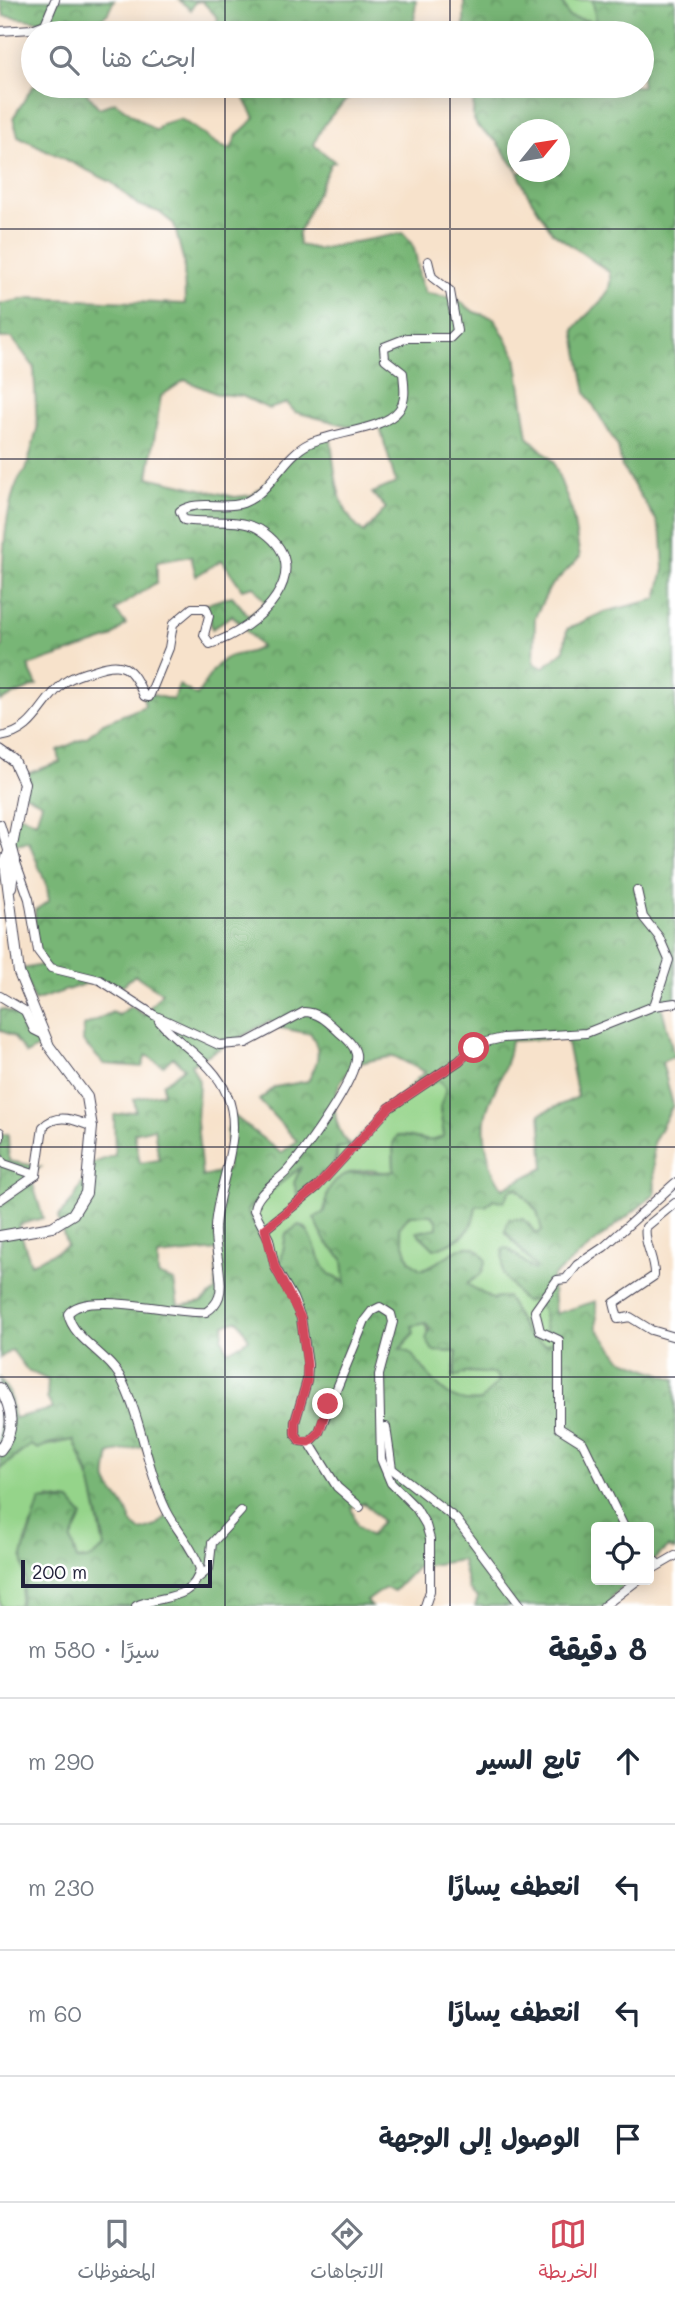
<!DOCTYPE html>
<html lang="ar">
<head>
<meta charset="utf-8">
<style>
  :root { --surface:#fff; --page:#f2f2f3; --text:#1f2937; --muted:#747a83; --line:#e0e1e3; --accent:#d1495b }
  body { margin:0; font-family:Mali,"Playpen Sans Arabic",sans-serif; background:var(--page); color:var(--text); direction:rtl }
  .controls { position:absolute; right:21px; bottom:21px; display:grid; overflow:hidden; border-radius:7px; box-shadow:0 4px 18px #0003 }
  .controls button { width:63px; height:63px; display:grid; place-items:center; padding:0; border:0; border-bottom:2px solid var(--line); background:var(--surface); color:var(--text); font:35px sans-serif }
  .compass { position:absolute; left:507px; top:119px; width:63px; height:63px; border-radius:50%; background:var(--surface); box-shadow:0 4px 18px #0003; rotate:60deg }
  .scale { position:absolute; left:21px; bottom:18px; width:191px; box-sizing:border-box; padding-left:7px; border:4px solid #22223b; border-top:0; font-size:19px; line-height:24px; white-space:nowrap; color:#22223b; -webkit-text-stroke:5px #fff; paint-order:stroke }
  .stop { position:absolute; width:21px; height:21px; margin:-16px; border:5px solid #d1495b; border-radius:50%; background:#fff }
  .stop.end { background:#d1495b; border-color:#fff; box-shadow:0 2px 7px #0008 }
  .list { margin:0; padding:0; list-style:none }
  h2 { display:flex; justify-content:space-between; align-items:center; height:91px; margin:0; padding:0 28px; font-size:30px }
  h2 small { font-size:23px; font-weight:400; color:var(--muted) }
  .list li { display:grid; grid-template-columns:46px 1fr auto; gap:21px; align-items:center; box-sizing:border-box; height:126px; padding:0 28px; border-top:2px solid var(--line) }
  .list b { display:block; font-size:26px; white-space:nowrap }
  .list em { font-size:23px; font-style:normal; color:var(--muted) }
  .icon { flex:none; width:38px; height:38px; fill:none; stroke:currentColor; stroke-width:2; stroke-linecap:round; stroke-linejoin:round }
  .map { position:relative; flex:none; width:675px; height:1606px; overflow:hidden; direction:ltr }
  .search { position:absolute; background:var(--surface); box-shadow:0 4px 18px #0003; left:21px; right:21px; top:21px; height:77px; display:flex; align-items:center; gap:18px; box-sizing:border-box; padding:0 24px; border-radius:38px; color:var(--muted); font-size:26px }
  .sheet { height:595px; background:var(--surface) }
  nav { display:flex; justify-content:space-around; align-items:center; box-sizing:border-box; height:98px; border-top:2px solid var(--line); background:var(--surface); font-size:19px; color:var(--muted) }
  nav a { display:grid; justify-items:center; gap:4px }
  nav .on { color:var(--accent) }
  .map>svg:first-child { display:block }
</style>
</head>
<body>
<div class="map">
<svg width="675" height="1606" viewBox="0 0 675 1606">
  <defs>
    <pattern id="forest-crowns" width="20" height="18" patternUnits="userSpaceOnUse" patternTransform="scale(1.75)"><rect width="20" height="18" fill="#78b676"/><path d="M2 6a3 3 0 1 1 6 0M12 15a3 3 0 1 1 6 0" fill="none" stroke="#629462"/></pattern>
  </defs>
  <rect width="100%" height="100%" fill="#fff"/>
  <filter id="ink" filterUnits="userSpaceOnUse"><feTurbulence type="fractalNoise" baseFrequency=".0143" numOctaves="2"/><feDisplacementMap in="SourceGraphic" scale="14" xChannelSelector="R" yChannelSelector="G"/><feConvolveMatrix kernelMatrix="1 2 1 2 8 2 1 2 1" color-interpolation-filters="sRGB"/></filter>
  <filter id="wash" filterUnits="userSpaceOnUse"><feTurbulence type="fractalNoise" baseFrequency=".00686" numOctaves="4" result="noise"/><feDisplacementMap in="SourceGraphic" scale="28" xChannelSelector="R" yChannelSelector="G"/><feGaussianBlur stdDeviation="1.57" result="paint"/><feColorMatrix in="noise" values="0 0 0 0 0 0 0 0 0 0 0 0 0 0 0 0 0 1.4 0 .05"/><feComposite in="paint" operator="in"/></filter>
  <g filter="url(#wash)">
    <rect width="100%" height="100%" fill="#f7e2cb"/>
    <g fill="#95d48a" stroke="#5c7b62" stroke-width="2">
      <polygon points="561,0 593,0 596,22 569,17"/>
      <path d="M418,1078L419,1081L440,1080L446,1089L440,1111L444,1136C427,1146 415,1134 397,1136L393,1144L394,1171C384,1174 376,1170 367,1170C324,1172 332,1197 318,1226L325,1241L343,1259L346,1282L327,1273L306,1228L299,1225L286,1234L281,1263L274,1260L247,1210L301,1167L294,1183L297,1194L337,1158V1147L350,1146Z"/>
      <path d="M517,1188L537,1211L543,1231L536,1234L528,1223L510,1219L505,1232L536,1268L535,1271L510,1249H503C502,1277 508,1277 521,1299L535,1300L543,1310L545,1327L557,1338L545,1345L526,1333L507,1297L492,1299L467,1284L483,1271L474,1249C452,1246 440,1269 420,1269L409,1260L399,1228L410,1215H431L437,1221V1228L420,1236L435,1249C461,1239 473,1235 476,1206H486L493,1199L504,1201L510,1190Z"/>
      <path d="M426,1323L433,1351L457,1352L453,1376L469,1372L495,1374L499,1381L481,1401C435,1408 430,1360 399,1349L414,1334L412,1326Z"/>
      <polygon points="74,1440 92,1486 104,1548 90,1558 77,1560 71,1540 79,1524 70,1501 49,1498 31,1525 26,1540 22,1556 26,1581 19,1606 0,1606 0,1469 31,1445 45,1446"/>
    </g>
    <g fill="url(#forest-crowns)" stroke="#4d6c58" stroke-width="2" fill-rule="evenodd">
      <polygon points="0,0 114,0 108,13 92,27 70,16 44,22 4,16"/>
      <polygon points="179,0 416,0 413,33 214,33 218,18 202,1 195,2 191,10"/>
      <path d="M464,0H561L569,17L596,22L593,0H675V1000L661,1004L674,1056L662,1062L673,1105L653,1143L655,1194L552,1277L555,1314L596,1301L597,1328L621,1359L675,1379V1550L668,1547L649,1564V1527H596V1580H630L611,1597L613,1606H475L478,1598L469,1590L462,1560L417,1567L394,1591L385,1588L367,1601L371,1606H19L26,1581L22,1556L40,1500L70,1501L83,1516L71,1540L77,1560C88,1562 96,1555 104,1548V1540L89,1475L74,1440L51,1443L38,1449L30,1445L0,1469V1379L10,1394L14,1418L53,1409L47,1398L48,1380L27,1370L12,1350L0,1358V1135L8,1134L9,1161L41,1167L30,1174L43,1218L18,1225L31,1264L67,1246L58,1217L74,1199L91,1164L115,1155L114,1115L136,1111L134,1099L163,1093V1084L184,1068L173,1057L163,1066L146,1055L142,1067L104,1064L83,1042L84,1026L112,1012L119,1015L131,1006L144,1015L162,993L135,975L122,986L97,980L34,1001L22,969L42,965L35,936V910L49,901L47,887L29,842L12,844L15,813L36,822L42,803L24,794L29,773L60,762L58,750L87,737L103,723L145,706L142,692L173,700L179,685L197,696C206,682 216,658 235,655C246,653 250,653 261,647L232,615L212,629L207,604L232,596L249,616L265,603L254,586L242,589L222,560L196,576L191,556L157,562V582L115,610L126,624L111,638L28,666L37,685L0,701V648L3,646C0,607 0,492 26,470L37,429L34,367L12,338H0V304L30,298L185,304L184,263L174,224L159,212L138,205L111,182L18,136L13,118L33,86H81L99,108L115,102L156,131L162,124L180,119C196,126 217,148 231,149L237,135L255,118L238,86H361C344,102 321,122 314,145L335,162L331,163L298,234L299,245L318,249L403,233C424,253 412,272 426,293L457,299L474,312L494,318L516,356L528,437L553,461L572,511L580,557L550,587L535,617L534,663L543,668L564,651L567,629L604,612L657,599L664,569L662,537L656,520L622,467L618,447L586,393L574,330C585,312 617,297 609,272L552,232L526,191L518,172H560V130H518L517,170L496,141L478,127L473,118L474,86H642V33H464ZM185,380L217,394L242,396L269,409L287,403L295,412L356,428L378,421L396,483L372,493L386,508L364,533C334,510 335,467 330,433L296,453L253,495L235,497L148,477L161,396ZM270,1021L276,1027L311,1034C322,1052 318,1063 308,1081L275,1087L259,1100L297,1141L281,1153L233,1115L227,1131V1171L202,1177L197,1122L199,1081L191,1064ZM566,1038L578,1097L540,1114L544,1168L503,1188C494,1177 491,1169 488,1154C474,1101 506,1088 511,1041ZM394,1056L425,1072L418,1078L422,1084L440,1081L446,1089L440,1107L444,1136C427,1146 415,1135 397,1136L393,1144L394,1171C370,1177 343,1162 329,1190C325,1197 327,1205 324,1212L314,1218L325,1241L343,1259L345,1282C311,1273 321,1235 299,1225L286,1234L281,1262L274,1260L267,1235L252,1223L247,1210L301,1167L294,1183L299,1197C317,1185 337,1172 337,1148L350,1146C330,1123 328,1085 355,1066C364,1060 383,1059 394,1056ZM154,1128L159,1160L140,1163L134,1133ZM517,1188L537,1211L542,1231L536,1234L523,1219H509L505,1231L536,1268L534,1270L507,1248L503,1249V1274L524,1302L535,1300L543,1310L546,1331L557,1338L545,1345L526,1333L507,1297L492,1299L467,1284L481,1274L486,1261C469,1225 440,1269 420,1269L409,1260L399,1228L409,1215H431L437,1221V1228L417,1232L434,1249C461,1239 472,1235 476,1206H486L493,1199L504,1202L510,1190ZM218,1250L215,1291L202,1302L178,1306L174,1281L158,1275V1256ZM238,1320L249,1339L228,1351L222,1339L224,1325ZM426,1323L430,1329L426,1339L433,1351L457,1352L454,1377L469,1372L495,1374L499,1381L481,1401C432,1408 424,1351 400,1349L414,1333L412,1326ZM143,1447L169,1514L156,1526L141,1531C130,1525 131,1519 126,1509C108,1480 102,1493 110,1453ZM364,1503L382,1521L370,1536L357,1526L351,1507Z"/>
      <polygon points="3,1009 22,1017 41,1046 26,1054 13,1036 0,1030 0,1010"/>
    </g>
  </g>
  <g filter="url(#ink)">
    <g fill="none" stroke-linecap="round" stroke-linejoin="round">
      <defs>
        <g id="minor">
          <polyline points="0,31 32,29 45,24 55,0"/>
          <path d="M0,737C36,732 40,701 65,682C73,676 82,674 91,671C124,659 131,666 144,696L149,697L169,648L173,624L192,608H206L209,616L204,635L210,644C257,630 323,569 259,529C238,517 207,524 184,520L180,511C198,499 223,510 243,503C273,491 282,456 310,443C334,432 384,430 399,410C407,399 404,385 403,373L385,359L384,347L407,338H450L457,331L450,291L432,277L428,261"/>
          <polyline points="0,824 8,850"/>
          <path d="M15,860L29,899L38,951L51,968L100,980L154,1015L219,1045L246,1043L304,1012C319,1012 329,1023 340,1033C347,1039 354,1045 356,1054C360,1076 304,1152 288,1170C277,1182 256,1193 254,1210L269,1239L275,1267L293,1298L301,1318L308,1365L307,1381L295,1422V1433L300,1441L309,1442L319,1432L365,1320L372,1311L380,1307L391,1314L393,1322L379,1375L381,1459L391,1483L416,1508L426,1525L430,1539V1591L425,1606"/>
          <polyline points="637,890 643,917 659,937 669,960 654,1006"/>
          <polyline points="0,996 25,1011 34,1030 42,1034"/>
          <polyline points="0,1138 0,1132"/>
          <path d="M0,1159L4,1164L36,1175L43,1127C57,1112 76,1120 92,1127"/>
          <polyline points="0,1200 36,1175"/>
          <path d="M675,1203L646,1227C643,1243 655,1258 654,1276L614,1303L618,1319L630,1317L651,1330L675,1337"/>
          <polyline points="265,1229 317,1187 389,1108 459,1061 477,1044 503,1038 586,1033 654,1006 675,1003"/>
          <polyline points="386,1427 392,1469 456,1519 521,1606"/>
          <polyline points="309,1442 337,1487 360,1507"/>
          <polyline points="624,1527 583,1443 559,1428 559,1340 540,1331 535,1311 557,1280 566,1279 577,1265 604,1247 675,1183"/>
          <polyline points="649,1556 658,1564"/>
          <polyline points="649,1571 675,1556"/>
          <polyline points="197,1579 209,1569 212,1543 241,1511"/>
          <path d="M136,1606C159,1595 194,1602 200,1569C192,1544 172,1526 163,1503C145,1461 141,1415 119,1375C106,1353 73,1339 68,1314C84,1289 177,1315 206,1312C220,1303 222,1292 220,1276C219,1260 214,1243 215,1227C217,1185 245,1136 227,1095C214,1062 181,1047 159,1021"/>
          <polyline points="604,1606 638,1580"/>
        </g>
        <g id="major">
          <polyline points="0,751 14,761 24,783 13,841 5,863 19,973 49,1046 87,1097 92,1127 86,1193 73,1214 52,1227 0,1236"/>
          <polyline points="11,887 15,860 11,845"/>
          <path d="M0,1388C12,1408 16,1431 0,1450"/>
        </g>
      </defs>
      <use href="#minor" stroke="#423f51" stroke-width="10"/>
      <use href="#major" stroke="#423f51" stroke-width="12"/>
      <use href="#minor" stroke="#fff" stroke-width="8"/>
      <use href="#major" stroke="#fff" stroke-width="10"/>
    </g>
  </g>
  <g fill="none" stroke-linecap="round" stroke-linejoin="round" filter="url(#ink)">
    <polyline stroke="#d1495b" stroke-width="9" points="328,1404 319,1432 309,1442 300,1441 295,1433 295,1422 307,1381 307,1365 301,1318 275,1267 265,1229 317,1187 389,1108 459,1061 474,1048"/>
  </g>
  <path fill="none" stroke="#22223b" stroke-width="2" stroke-opacity="0.55" d="M225,0V33M450,0V33M225,86V1606M450,86V1606M0,229H675M0,459H675M0,688H675M0,918H675M0,1147H675M0,1377H675"/>
</svg>
<div class="controls">
<button><svg class="icon" aria-label="locate" viewBox="0 0 24 24"><circle cx="12" cy="12" r="6"/><path d="M12 2v4M12 18v4M2 12h4M18 12h4"/></svg></button>
</div>
<svg class="compass" viewBox="-18 -18 36 36"><path d="M0-13l5 13h-10z" fill="#e53935"/><path d="M0 13l5-13h-10z" fill="#747a83"/></svg>
<div class="scale">200 m</div>
<div class="stop" style="left:474px;top:1048px"></div>
<div class="stop end" style="left:328px;top:1404px"></div>
<div class="search"><svg class="icon" aria-label="search" viewBox="0 0 24 24"><circle cx="10" cy="10" r="6"/><path d="M15 15l6 6"/></svg>ابحث هنا</div>
</div>
<section class="sheet">
<h2>8 دقيقة<small>سيرًا · 580 m</small></h2>
<ul class="list">
<li><svg class="icon" aria-label="ahead" viewBox="0 0 24 24"><path d="M12 20V5M6 11l6-6 6 6"/></svg><div><b>تابع السير</b></div><em>290 m</em></li>
<li><svg class="icon" aria-label="left" viewBox="0 0 24 24"><path d="M17 20v-9H6M10 6l-5 5 5 5"/></svg><div><b>انعطف يسارًا</b></div><em>230 m</em></li>
<li><svg class="icon" aria-label="left" viewBox="0 0 24 24"><path d="M17 20v-9H6M10 6l-5 5 5 5"/></svg><div><b>انعطف يسارًا</b></div><em>60 m</em></li>
<li><svg class="icon" aria-label="arrive" viewBox="0 0 24 24"><path d="M6 21V4h12l-3 4 3 4H6"/></svg><div><b>الوصول إلى الوجهة</b></div></li>
</ul>
</section>
<nav>
<a class="on"><svg class="icon" aria-label="map" viewBox="0 0 24 24"><path d="M3 6l6-2 6 2 6-2v14l-6 2-6-2-6 2zM9 4v14M15 6v14"/></svg>الخريطة</a>
<a><svg class="icon" aria-label="directions" viewBox="0 0 24 24"><path d="M12 3l9 9-9 9-9-9zM9 14v-3h6M13 9l2 2-2 2"/></svg>الاتجاهات</a>
<a><svg class="icon" aria-label="saved" viewBox="0 0 24 24"><path d="M7 4h10v16l-5-4-5 4z"/></svg>المحفوظات</a>
</nav>
</body>
</html>
